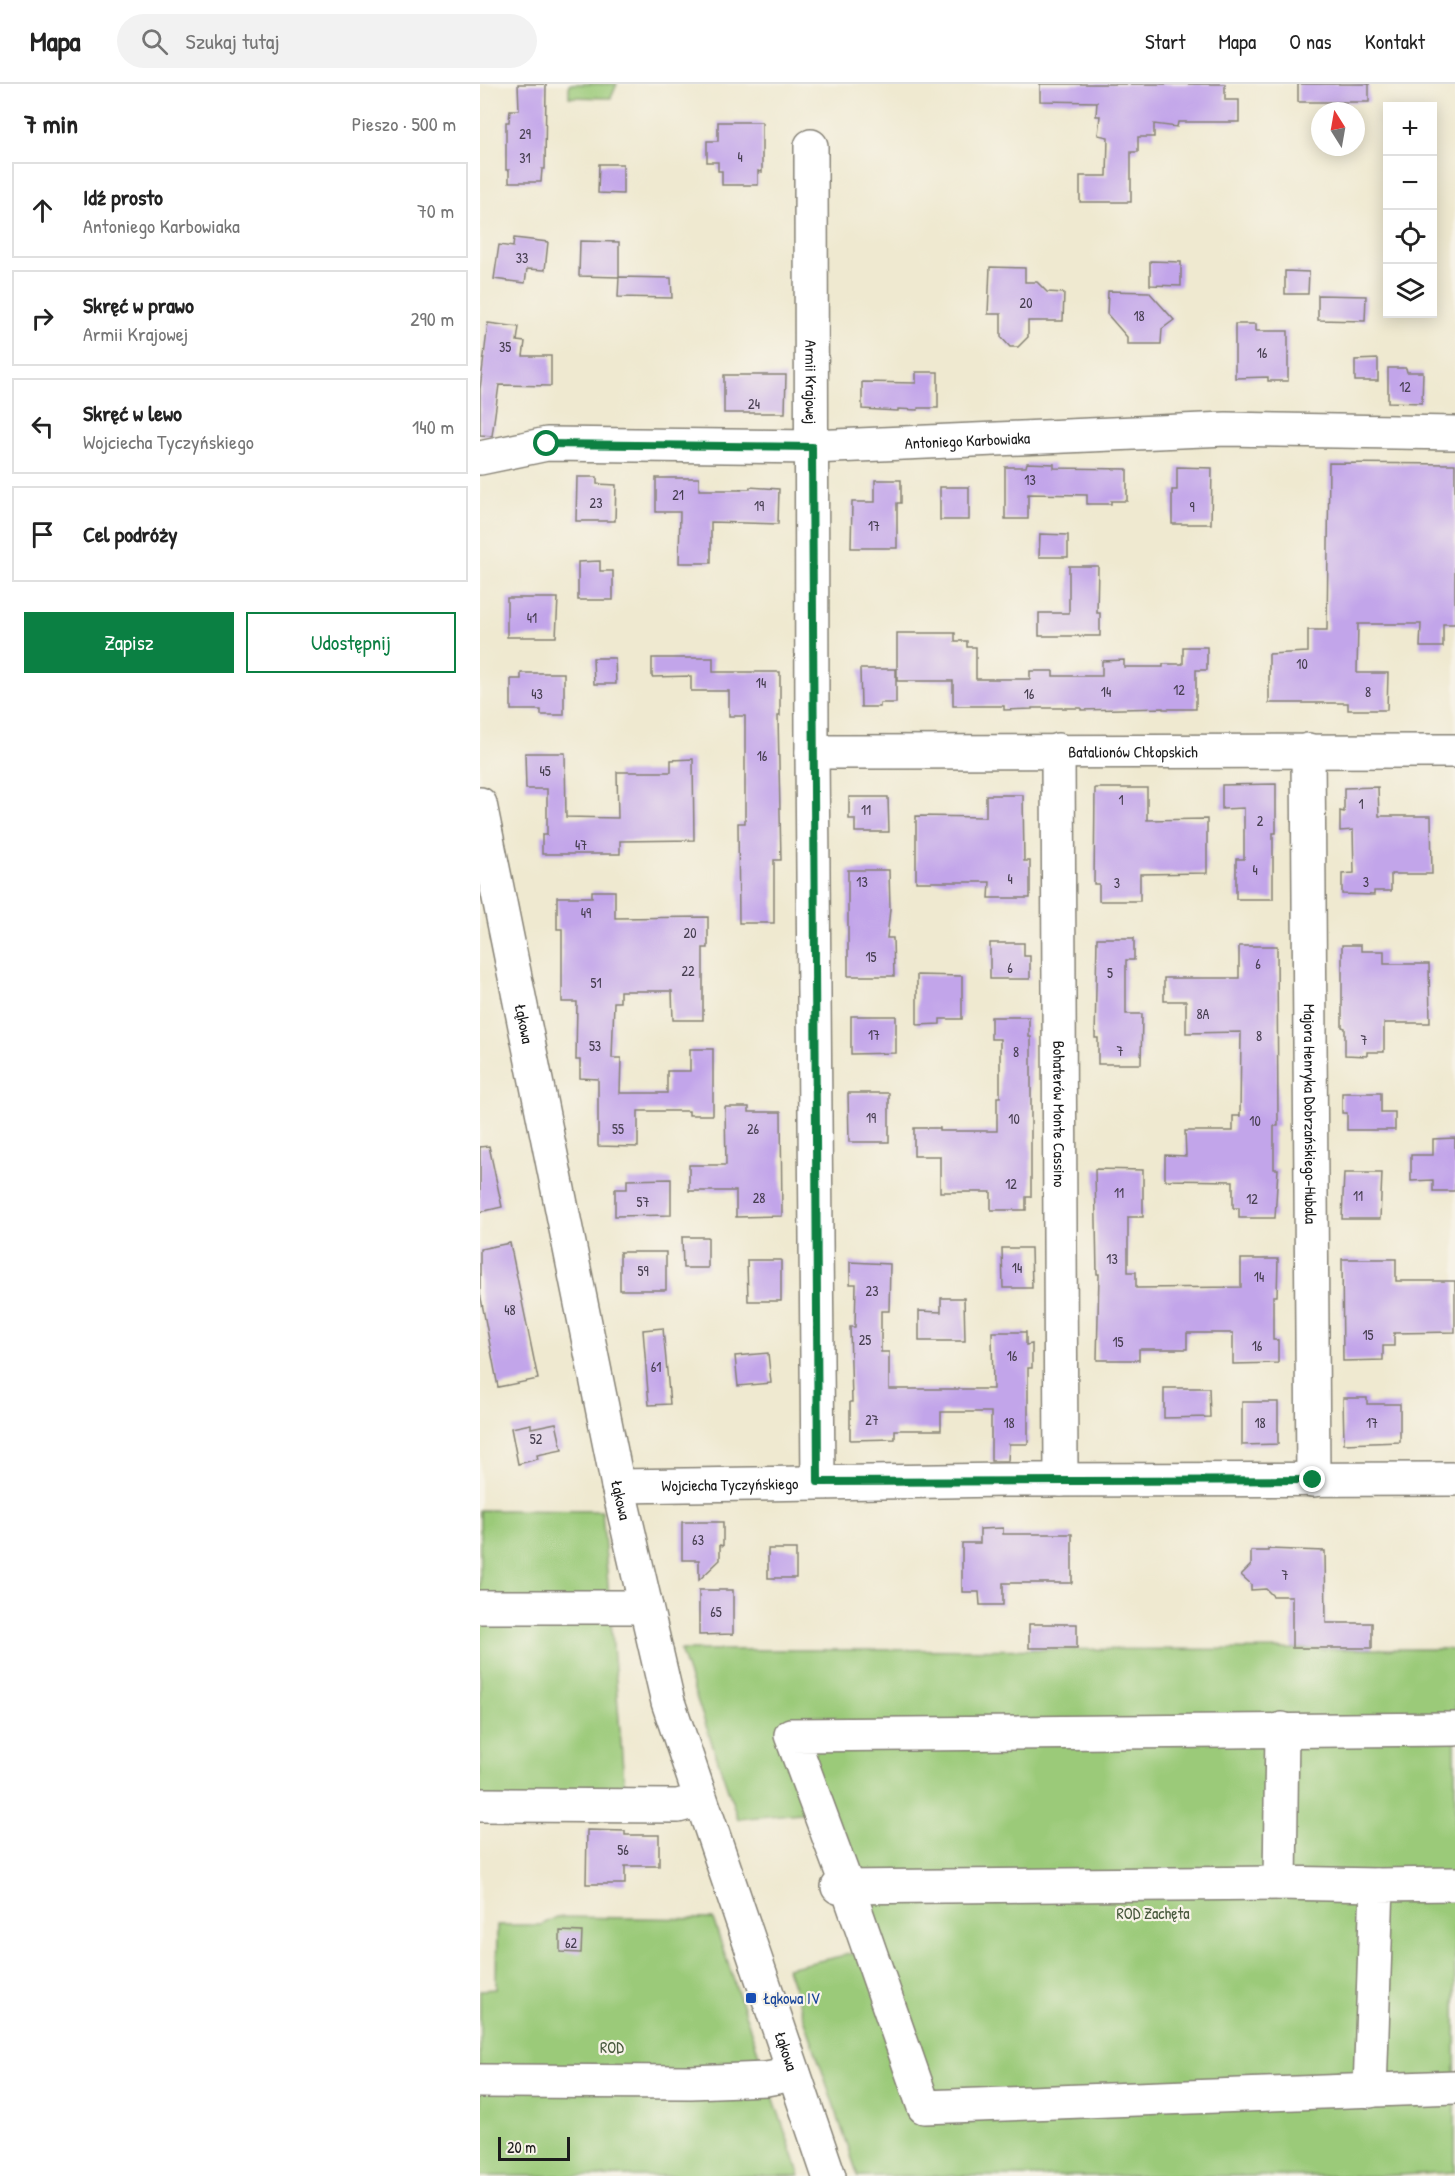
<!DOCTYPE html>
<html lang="pl">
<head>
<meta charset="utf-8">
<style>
  :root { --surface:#fff; --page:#f2f2f2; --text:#222; --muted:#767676; --line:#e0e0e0; --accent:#0b8043 }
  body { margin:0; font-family:"Patrick Hand",sans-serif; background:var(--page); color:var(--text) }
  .controls { position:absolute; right:18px; top:18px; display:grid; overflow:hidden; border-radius:0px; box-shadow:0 3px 15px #0003 }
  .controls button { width:54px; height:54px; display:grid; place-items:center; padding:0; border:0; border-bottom:2px solid var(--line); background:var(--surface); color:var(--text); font:30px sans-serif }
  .compass { position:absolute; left:831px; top:18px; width:54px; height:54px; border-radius:50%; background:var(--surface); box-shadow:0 3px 15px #0003; rotate:349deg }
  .scale { position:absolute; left:18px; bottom:15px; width:72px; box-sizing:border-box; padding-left:6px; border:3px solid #1c1c1c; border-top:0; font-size:16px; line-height:21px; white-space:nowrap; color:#1c1c1c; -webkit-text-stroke:4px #f7f3e8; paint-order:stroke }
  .stop { position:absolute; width:18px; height:18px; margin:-14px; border:4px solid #0b8043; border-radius:50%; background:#fff }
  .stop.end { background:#0b8043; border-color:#fff; box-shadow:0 2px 6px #0008 }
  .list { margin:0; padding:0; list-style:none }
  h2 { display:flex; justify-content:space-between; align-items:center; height:78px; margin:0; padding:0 24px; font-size:26px }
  h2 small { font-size:20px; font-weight:400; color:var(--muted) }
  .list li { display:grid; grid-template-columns:39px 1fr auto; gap:18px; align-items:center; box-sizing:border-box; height:96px; margin:0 12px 12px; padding:0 12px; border:2px solid var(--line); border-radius:0px }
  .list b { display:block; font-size:22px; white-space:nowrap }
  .list p { margin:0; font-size:20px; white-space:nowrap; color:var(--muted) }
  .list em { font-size:20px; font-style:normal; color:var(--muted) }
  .actions { display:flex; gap:12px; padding:18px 24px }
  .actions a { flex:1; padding:14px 0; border:2px solid var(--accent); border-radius:0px; text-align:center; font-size:21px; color:var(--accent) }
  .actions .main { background:var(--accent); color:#fff }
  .icon { flex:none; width:33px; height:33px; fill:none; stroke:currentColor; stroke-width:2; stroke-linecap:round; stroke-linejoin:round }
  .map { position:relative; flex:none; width:975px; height:2092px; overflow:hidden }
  header { display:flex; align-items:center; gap:36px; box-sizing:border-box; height:84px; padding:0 30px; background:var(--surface); border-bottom:2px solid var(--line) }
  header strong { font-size:28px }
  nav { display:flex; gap:33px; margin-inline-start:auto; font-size:21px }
  .search { width:420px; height:54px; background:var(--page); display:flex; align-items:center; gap:15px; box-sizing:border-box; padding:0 21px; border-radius:33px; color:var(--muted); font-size:22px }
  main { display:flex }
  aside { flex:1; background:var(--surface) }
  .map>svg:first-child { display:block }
</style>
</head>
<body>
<header>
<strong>Mapa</strong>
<div class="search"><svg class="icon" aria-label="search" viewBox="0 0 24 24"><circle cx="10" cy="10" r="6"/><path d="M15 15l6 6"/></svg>Szukaj tutaj</div>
<nav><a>Start</a><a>Mapa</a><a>O nas</a><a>Kontakt</a></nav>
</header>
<main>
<aside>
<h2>7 min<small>Pieszo · 500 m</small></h2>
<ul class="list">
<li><svg class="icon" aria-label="ahead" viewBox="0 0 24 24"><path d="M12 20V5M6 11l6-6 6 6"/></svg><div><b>Idź prosto</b><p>Antoniego Karbowiaka</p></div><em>70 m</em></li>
<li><svg class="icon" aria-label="right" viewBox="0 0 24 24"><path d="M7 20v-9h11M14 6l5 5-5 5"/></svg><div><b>Skręć w prawo</b><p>Armii Krajowej</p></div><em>290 m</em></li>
<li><svg class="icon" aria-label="left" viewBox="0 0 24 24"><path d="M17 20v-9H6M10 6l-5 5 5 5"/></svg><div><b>Skręć w lewo</b><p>Wojciecha Tyczyńskiego</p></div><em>140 m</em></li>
<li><svg class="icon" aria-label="arrive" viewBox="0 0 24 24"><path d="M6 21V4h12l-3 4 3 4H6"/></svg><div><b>Cel podróży</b></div></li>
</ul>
<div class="actions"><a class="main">Zapisz</a><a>Udostępnij</a></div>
</aside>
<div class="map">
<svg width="975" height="2092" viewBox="0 0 975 2092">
  <rect width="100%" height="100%" fill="#f7f3e8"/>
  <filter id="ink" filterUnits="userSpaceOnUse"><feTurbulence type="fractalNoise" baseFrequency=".0167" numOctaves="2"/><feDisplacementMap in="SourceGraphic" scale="12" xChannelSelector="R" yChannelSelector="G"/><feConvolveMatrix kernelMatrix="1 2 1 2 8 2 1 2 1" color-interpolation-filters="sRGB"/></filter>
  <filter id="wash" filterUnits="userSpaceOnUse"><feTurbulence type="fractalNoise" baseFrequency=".008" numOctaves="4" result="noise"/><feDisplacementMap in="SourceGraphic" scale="24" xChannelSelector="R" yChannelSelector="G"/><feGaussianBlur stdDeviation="1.35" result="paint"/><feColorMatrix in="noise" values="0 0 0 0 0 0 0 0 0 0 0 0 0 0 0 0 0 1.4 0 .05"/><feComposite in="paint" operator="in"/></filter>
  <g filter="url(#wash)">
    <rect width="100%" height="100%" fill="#efe9d0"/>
    <g fill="#9bca79" stroke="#5c734a" stroke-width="1.5">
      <polygon points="89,0 137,0 131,14 89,13"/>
      <polygon points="0,1426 122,1427 147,1733 0,1731"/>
      <polygon points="975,1565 975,2088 901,2092 378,2092 307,1884 379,1868 331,1728 258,1735 200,1566"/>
      <polygon points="77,1833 233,1835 320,2092 0,2092 0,1906 16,1905 17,1841 61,1841"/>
    </g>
    <g id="blocks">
      <g fill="#c2a5ea">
        <polygon points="38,0 66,0 65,85 62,85 61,98 29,98 29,86 26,86 26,38 29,38 30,26 39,26"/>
        <polygon points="560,0 745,0 745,16 759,16 759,38 698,38 697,43 674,40 674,53 658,53 658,68 651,68 651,118 600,118 600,92 627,92 628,53 618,51 620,32 616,32 617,18 560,17"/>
        <rect x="818" y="0" width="71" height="18"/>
        <polygon points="238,38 282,38 282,88 278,87 278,101 242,101 242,87 238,87 238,78 227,78 227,57 238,57"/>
        <polygon points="119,80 143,80 143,110 118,109"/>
        <polygon points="34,154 68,158 65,186 47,185 45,199 14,195 19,161 33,163"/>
        <polygon points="100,157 139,158 139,193 99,192"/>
        <polygon points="670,177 701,178 701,202 670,201"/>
        <polygon points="510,183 545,184 545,198 557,198 567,208 584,209 583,237 548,237 548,253 538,263 530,263 521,253 521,230 508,230"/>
        <polygon points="805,187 829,188 828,210 805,210"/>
        <polygon points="139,193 191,194 192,214 138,213"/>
        <polygon points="628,207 669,208 694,236 682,245 681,260 647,260 647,253 627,230"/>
        <polygon points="838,211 886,212 885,237 838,236"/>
        <polygon points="8,239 39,243 37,257 45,258 43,272 71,272 71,302 19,301 12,352 0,351 0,305"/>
        <polygon points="755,240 776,240 776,247 808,247 808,297 788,297 788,293 755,294"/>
        <polygon points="898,275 898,297 875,297 875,276"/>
        <polygon points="908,284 926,284 927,288 943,288 942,319 908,318"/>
        <polygon points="436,288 458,288 458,324 438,324 438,326 418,325 418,327 382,325 382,298 436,299"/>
        <polygon points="244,291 306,291 305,329 244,329"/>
        <polygon points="547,379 574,380 574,384 647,385 647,417 631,417 631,420 607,420 607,411 548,410 548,435 525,435 525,383 546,383"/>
        <polygon points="849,379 975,380 975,540 963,540 963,563 940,563 941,540 878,540 877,589 908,589 907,626 868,626 868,619 789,619 789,570 828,568 828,546 847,546"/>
        <polygon points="697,383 732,384 731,440 692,440 692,406 697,406"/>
        <polygon points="97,393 117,393 117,400 136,401 135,437 96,437"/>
        <polygon points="176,394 219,394 219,406 261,406 260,405 270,405 270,403 299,405 298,440 231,438 231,479 199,479 200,428 176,428"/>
        <polygon points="395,396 421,396 421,419 417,419 417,464 371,464 372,418 395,418"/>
        <rect x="460" y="403" width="29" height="33"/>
        <polygon points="560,450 588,451 588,473 559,473"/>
        <polygon points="120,477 120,487 133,487 133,516 98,516 98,478"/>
        <polygon points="589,482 618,482 617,529 620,529 620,552 559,552 559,529 589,529"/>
        <polygon points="27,514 78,514 76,553 27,553"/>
        <polygon points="417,549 475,549 475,557 487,557 487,563 496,563 496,595 550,595 550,587 573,587 573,592 622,592 622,577 644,576 644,583 683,583 683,580 703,580 703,563 727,563 727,586 716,586 716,625 683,625 683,624 601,626 601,624 552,624 552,625 524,626 524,622 473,622 473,597 417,597"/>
        <polygon points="113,574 135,574 136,600 114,600"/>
        <polygon points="172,574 233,574 233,588 300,588 300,632 298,632 301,776 294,776 294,839 259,839 258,739 265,739 265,632 249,632 249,607 211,607 211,592 172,593"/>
        <polygon points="380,585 416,585 416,619 400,619 400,623 381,623"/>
        <polygon points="41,589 84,589 84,631 61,631 61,626 31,626 31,595 41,595"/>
        <polygon points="45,669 85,669 86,733 138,734 137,688 191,688 191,676 213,675 214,756 140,757 140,770 62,770 62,751 67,751 67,705 46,705"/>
        <polygon points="796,700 796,749 793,749 793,815 756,815 756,775 764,775 764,724 742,725 742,701"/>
        <polygon points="898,703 899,732 951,732 952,790 911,790 911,807 894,807 894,811 862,810 862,790 874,789 873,746 860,747 860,727 864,728 864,704"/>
        <polygon points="615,704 667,704 667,736 727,735 727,789 660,790 660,817 619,817 619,800 614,800"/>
        <polygon points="506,711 543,711 544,777 550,777 550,814 509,814 510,798 436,798 436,732 506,733"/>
        <polygon points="369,713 408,713 409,748 375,748 375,735 369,735"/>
        <polygon points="368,786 409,786 410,825 407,854 413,854 414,892 368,892"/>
        <polygon points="112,807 135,807 135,834 228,833 228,864 223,864 223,936 193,936 192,907 140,907 140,918 134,918 132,974 141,974 140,1009 187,1009 187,987 210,987 210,965 233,965 233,1031 209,1031 209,1027 158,1027 158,1063 118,1062 118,995 100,994 100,976 96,976 97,918 82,918 82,845 77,845 77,813 112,813"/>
        <polygon points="617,854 654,854 654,876 646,876 646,930 662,930 661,980 618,980 618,954 615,954"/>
        <polygon points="510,859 544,859 544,872 550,872 550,895 510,895"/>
        <polygon points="862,861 881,861 881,867 904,867 904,880 949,880 950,939 904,939 904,968 887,968 887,972 865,971 865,944 862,943"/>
        <polygon points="759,862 797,862 798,1042 794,1042 794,1085 798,1085 795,1134 759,1134 759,1124 753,1124 753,1097 685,1096 685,1071 706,1072 705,1047 753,1047 753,1032 760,1032 761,948 706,949 706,917 684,917 684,894 759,894"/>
        <polygon points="437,891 482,892 482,935 460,935 460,940 437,941"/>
        <polygon points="371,932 416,932 416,969 371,970"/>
        <polygon points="511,933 549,933 549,953 551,953 551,1113 546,1113 546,1126 511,1126 511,1108 460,1108 460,1072 434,1072 434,1044 460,1044 460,1047 517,1047 517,1013 520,1013 520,955 511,955"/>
        <polygon points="368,1009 409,1009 409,1058 369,1058"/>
        <polygon points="862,1009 901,1009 901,1028 915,1028 915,1046 867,1046 867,1029 862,1029"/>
        <polygon points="245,1023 269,1023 269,1028 301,1028 302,1132 256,1133 256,1107 209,1107 209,1081 246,1081"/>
        <polygon points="975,1054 975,1107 953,1107 953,1096 931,1097 931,1071 953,1071 953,1055"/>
        <polygon points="9,1062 22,1123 0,1128 0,1063"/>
        <polygon points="615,1085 663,1086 663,1133 648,1133 648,1188 656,1188 656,1204 761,1203 761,1175 798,1175 797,1212 793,1212 793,1256 798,1256 798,1279 753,1280 753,1249 707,1249 707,1265 659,1265 659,1276 617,1276 619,1190 617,1190"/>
        <polygon points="864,1089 902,1089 900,1135 862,1135"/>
        <polygon points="191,1095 191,1131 135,1132 135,1105 147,1105 147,1096"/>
        <polygon points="202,1153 228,1153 228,1184 203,1184"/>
        <polygon points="30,1159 58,1295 18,1303 0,1209 0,1165"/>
        <polygon points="522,1164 551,1164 552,1204 523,1204"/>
        <rect x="140" y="1168" width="46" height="38"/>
        <polygon points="862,1175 916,1175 916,1197 975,1197 975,1248 914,1249 914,1262 903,1262 903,1276 863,1277"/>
        <polygon points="267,1176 301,1176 301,1217 268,1217"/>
        <polygon points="370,1178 410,1180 409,1227 401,1227 401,1268 409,1268 409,1305 513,1305 512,1248 546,1248 546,1261 552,1260 552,1284 548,1284 548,1360 529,1360 528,1377 511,1377 511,1328 461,1328 461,1346 415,1346 415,1355 370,1356 370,1318 372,1318 370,1243 375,1243 376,1200 370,1200"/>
        <polygon points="461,1214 484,1214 485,1257 439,1257 439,1227 461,1228"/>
        <polygon points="183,1244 190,1320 169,1321 163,1246"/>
        <polygon points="288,1269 291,1299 258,1302 255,1272"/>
        <polygon points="684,1304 729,1304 730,1333 684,1334"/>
        <polygon points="863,1314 887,1314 887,1320 920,1320 920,1358 864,1360"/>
        <polygon points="762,1318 798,1318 798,1360 762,1361"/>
        <polygon points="76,1339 82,1366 57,1371 58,1375 38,1380 31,1344 51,1340 51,1344"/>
        <polygon points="202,1438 243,1438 243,1462 240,1461 240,1476 219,1496 219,1476 202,1476"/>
        <polygon points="523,1444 523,1450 592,1450 592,1499 523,1499 523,1521 500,1521 499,1508 482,1508 482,1459 500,1459 500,1445"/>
        <rect x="288" y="1465" width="28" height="29"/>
        <polygon points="788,1465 845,1467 846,1539 892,1539 892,1564 812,1564 812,1512 793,1512 786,1505 771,1506 771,1500 761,1491 771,1481 771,1467 788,1467"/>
        <polygon points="219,1506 253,1506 253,1550 219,1551"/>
        <rect x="549" y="1540" width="48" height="24"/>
        <polygon points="107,1746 145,1747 145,1751 179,1751 179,1782 145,1782 145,1800 106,1800"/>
        <polygon points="80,1847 102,1848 101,1869 80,1868"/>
      </g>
    </g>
  </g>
  <g filter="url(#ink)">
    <use href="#blocks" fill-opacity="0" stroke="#868276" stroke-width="1.5"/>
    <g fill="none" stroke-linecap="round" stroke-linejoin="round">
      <defs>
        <g id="minor">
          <path id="s1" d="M331,62L332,668L338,1398"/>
          <path id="s2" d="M0,374L67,360L332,363L746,345L975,349"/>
          <path id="s3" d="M578,666L581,1396"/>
          <path id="s4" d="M828,666L833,1396"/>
          <path id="s5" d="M332,668L975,667"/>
          <path id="s6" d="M0,720L138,1402L188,1618L349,2092"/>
          <path id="s7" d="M138,1402L525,1396L975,1395"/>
          <polyline points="0,1523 166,1523"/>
          <polyline points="802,1645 800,1799 897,1801"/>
          <polyline points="975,1645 311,1651 367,1802 444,2023 975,2003"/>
          <polyline points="0,1721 198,1722 220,1716"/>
          <polyline points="358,1803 800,1799"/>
          <polyline points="0,1997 211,1998 286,1995 314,1990"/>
          <polyline points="890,2007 897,1801 975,1800"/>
        </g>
      </defs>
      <use href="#minor" stroke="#868276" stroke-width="36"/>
      <use href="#minor" stroke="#fff" stroke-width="33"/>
    </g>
  </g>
  <g fill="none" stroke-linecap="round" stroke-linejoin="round" filter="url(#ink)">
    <polyline stroke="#0b8043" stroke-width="8" points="67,360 332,363 338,1398 833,1396"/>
  </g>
  <rect fill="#1a4fb4" stroke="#f7f3e8" stroke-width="2" x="265" y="1908" width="12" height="12" rx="3"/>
  <g text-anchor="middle" stroke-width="4.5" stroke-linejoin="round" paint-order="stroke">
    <g font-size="14" fill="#463e50">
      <text x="45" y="55">29</text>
      <text x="260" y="78">4</text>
      <text x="45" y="79">31</text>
      <text x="42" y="179">33</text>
      <text x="546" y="224">20</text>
      <text x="659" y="237">18</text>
      <text x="25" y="268">35</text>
      <text x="782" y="274">16</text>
      <text x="925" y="308">12</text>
      <text x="274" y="325">24</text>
      <text x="550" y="401">13</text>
      <text x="198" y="416">21</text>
      <text x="116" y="424">23</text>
      <text x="279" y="427">19</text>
      <text x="712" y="428">9</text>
      <text x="394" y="447">17</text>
      <text x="52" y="539">41</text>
      <text x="822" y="585">10</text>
      <text x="281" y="604">14</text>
      <text x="699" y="611">12</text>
      <text x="626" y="613">14</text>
      <text x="888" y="613">8</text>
      <text x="57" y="615">43</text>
      <text x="549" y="615">16</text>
      <text x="282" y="677">16</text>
      <text x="65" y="692">45</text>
      <text x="641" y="721">1</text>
      <text x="881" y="725">1</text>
      <text x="386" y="731">11</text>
      <text x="780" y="742">2</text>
      <text x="101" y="766">47</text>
      <text x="775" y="791">4</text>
      <text x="530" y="800">4</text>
      <text x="382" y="803">13</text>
      <text x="886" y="803">3</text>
      <text x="637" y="804">3</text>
      <text x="106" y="834">49</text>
      <text x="210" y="854">20</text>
      <text x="391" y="878">15</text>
      <text x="778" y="885">6</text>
      <text x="530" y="889">6</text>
      <text x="208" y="892">22</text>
      <text x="630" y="894">5</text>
      <text x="116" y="904">51</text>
      <text x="723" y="935">8A</text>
      <text x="394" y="956">17</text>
      <text x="779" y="957">8</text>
      <text x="884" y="961">7</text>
      <text x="115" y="967">53</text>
      <text x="640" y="972">7</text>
      <text x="536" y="973">8</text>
      <text x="391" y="1039">19</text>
      <text x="534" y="1040">10</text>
      <text x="775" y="1042">10</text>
      <text x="138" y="1050">55</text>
      <text x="273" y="1050">26</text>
      <text x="531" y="1105">12</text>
      <text x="639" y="1114">11</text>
      <text x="878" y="1117">11</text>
      <text x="279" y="1119">28</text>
      <text x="772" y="1120">12</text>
      <text x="163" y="1123">57</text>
      <text x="632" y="1180">13</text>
      <text x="537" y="1189">14</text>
      <text x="163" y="1192">59</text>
      <text x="779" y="1198">14</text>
      <text x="392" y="1212">23</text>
      <text x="30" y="1231">48</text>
      <text x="888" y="1256">15</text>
      <text x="385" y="1261">25</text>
      <text x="638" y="1263">15</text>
      <text x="777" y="1267">16</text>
      <text x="532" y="1277">16</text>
      <text x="176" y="1288">61</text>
      <text x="392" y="1341">27</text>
      <text x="529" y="1344">18</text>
      <text x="780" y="1344">18</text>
      <text x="892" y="1344">17</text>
      <text x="56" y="1360">52</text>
      <text x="218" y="1461">63</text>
      <text x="805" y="1496">7</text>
      <text x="236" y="1533">65</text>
      <text x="143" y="1771">56</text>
      <text x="91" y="1864">62</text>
    </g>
    <g font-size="16" fill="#1c1c1c" stroke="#f7f3e8">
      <text dy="6" stroke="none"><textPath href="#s1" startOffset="236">Armii Krajowej</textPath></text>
      <text dy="6" stroke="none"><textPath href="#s2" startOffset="489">Antoniego Karbowiaka</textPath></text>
      <text dy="6" stroke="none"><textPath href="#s5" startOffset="321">Batalionów Chłopskich</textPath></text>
      <text dy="6" stroke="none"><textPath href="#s6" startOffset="224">Łąkowa</textPath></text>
      <text dy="6" stroke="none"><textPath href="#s3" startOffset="364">Bohaterów Monte Cassino</textPath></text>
      <text dy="6" stroke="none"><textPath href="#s4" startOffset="364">Majora Henryka Dobrzańskiego-Hubala</textPath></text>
      <text dy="6" stroke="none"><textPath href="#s7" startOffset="112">Wojciecha Tyczyńskiego</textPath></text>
      <text dy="6" stroke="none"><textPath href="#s6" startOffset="710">Łąkowa</textPath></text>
      <text dy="6" stroke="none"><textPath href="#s6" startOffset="1286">Łąkowa</textPath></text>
    </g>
    <g font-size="16" fill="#48593d" stroke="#f7f3e8">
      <text x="673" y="1835">ROD Zachęta</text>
      <text x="132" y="1969">ROD</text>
    </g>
    <g font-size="16" fill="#164399" stroke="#f7f3e8" text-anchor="start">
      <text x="283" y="1920">Łąkowa IV</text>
    </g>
  </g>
</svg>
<div class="controls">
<button>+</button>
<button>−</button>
<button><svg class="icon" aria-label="locate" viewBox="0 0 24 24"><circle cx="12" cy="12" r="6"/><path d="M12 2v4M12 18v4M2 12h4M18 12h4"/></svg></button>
<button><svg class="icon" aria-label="layers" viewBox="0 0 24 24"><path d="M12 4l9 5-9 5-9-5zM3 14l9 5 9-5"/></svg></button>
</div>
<svg class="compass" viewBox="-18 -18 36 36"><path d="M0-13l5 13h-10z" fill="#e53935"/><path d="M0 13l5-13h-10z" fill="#767676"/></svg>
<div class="scale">20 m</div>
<div class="stop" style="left:67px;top:360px"></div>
<div class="stop end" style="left:833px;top:1396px"></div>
</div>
</main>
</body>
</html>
